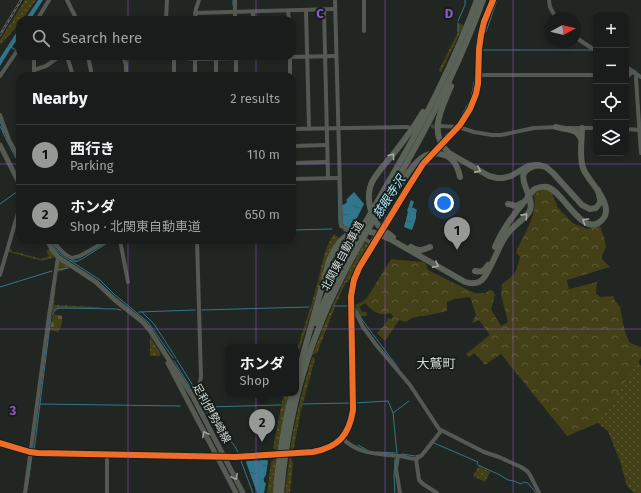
<!DOCTYPE html>
<html lang="en">
<head>
<meta charset="utf-8">
<style>
  :root { --surface:#191c1a; --page:#262927; --text:#f1f3f6; --muted:#9fa1a2; --line:#373a39; --accent:#959a97 }
  body { margin:0; font-family:"Fira Sans","Noto Sans JP",sans-serif; background:var(--page); color:var(--text) }
  .controls { position:absolute; right:12px; top:12px; display:grid; overflow:hidden; border-radius:8px; box-shadow:0 2px 6px #0003 }
  .controls button { width:36px; height:36px; display:grid; place-items:center; padding:0; border:0; border-bottom:1px solid var(--line); background:var(--surface); color:var(--text); font:20px sans-serif }
  .compass { position:absolute; left:545px; top:12px; width:36px; height:36px; border-radius:50%; background:var(--surface); box-shadow:0 2px 6px #0003; rotate:82deg }
  .you { position:absolute; left:444px; top:203px; width:14px; height:14px; margin:-10px; border:3px solid #fff; border-radius:50%; background:#1a73e8; box-shadow:0 0 0 6px #1a73e833 }
  .badge { display:grid; place-items:center; width:26px; height:26px; border-radius:50%; background:var(--accent); color:#111; font-size:13px; font-weight:700 }
  .pin { position:absolute; translate:-50% -33px; filter:drop-shadow(0 1px 2px #0008) }
  .pin::after { content:''; position:absolute; top:21px; width:14px; height:12px; background:inherit; clip-path:polygon(0 0,100% 0,50% 100%) }
  .popup { position:absolute; left:225px; top:344px; width:74px; height:52px; box-sizing:border-box; display:grid; place-content:center; border-radius:8px; background:var(--surface); filter:drop-shadow(0 1px 3px #0005); font-size:13px; white-space:nowrap; color:var(--muted) }
  .popup b { font-size:15px; color:var(--text) }
  .popup::after { content:''; position:absolute; left:50%; top:100%; margin-left:-8px; border:8px solid transparent; border-top-color:var(--surface) }
  .list { margin:0; padding:0; list-style:none }
  h2 { display:flex; justify-content:space-between; align-items:center; height:52px; margin:0; padding:0 16px; font-size:17px }
  h2 small { font-size:13px; font-weight:400; color:var(--muted) }
  .list li { display:grid; grid-template-columns:26px 1fr auto; gap:12px; align-items:center; box-sizing:border-box; height:60px; padding:0 16px; border-top:1px solid var(--line) }
  .list b { display:block; font-size:15px; white-space:nowrap }
  .list p { margin:0; font-size:13px; white-space:nowrap; color:var(--muted) }
  .list em { font-size:13px; font-style:normal; color:var(--muted) }
  .icon { flex:none; width:22px; height:22px; fill:none; stroke:currentColor; stroke-width:2; stroke-linecap:round; stroke-linejoin:round }
  .map { position:relative; flex:none; width:641px; height:493px; overflow:hidden }
  .search { position:absolute; background:var(--surface); box-shadow:0 2px 6px #0003; left:16px; top:16px; width:280px; height:44px; display:flex; align-items:center; gap:10px; box-sizing:border-box; padding:0 14px; border-radius:12px; color:var(--muted); font-size:15px }
  .panel { position:absolute; background:var(--surface); box-shadow:0 2px 6px #0003; left:16px; top:72px; width:280px; height:172px; border-radius:12px }
  .map>svg:first-child { display:block }
</style>
</head>
<body>
<div class="map">
<svg width="641" height="493" viewBox="0 0 641 493">
  <defs>
    <pattern id="grass-dots" width="8" height="8" patternUnits="userSpaceOnUse"><rect width="8" height="8" fill="#433f16"/><path d="M2 2h.1M6 6h.1" fill="none" stroke="#5d5a37" stroke-width="1.8" stroke-linecap="round"/></pattern>
    <pattern id="forest-crowns" width="20" height="18" patternUnits="userSpaceOnUse"><rect width="20" height="18" fill="#433f16"/><path d="M2 6a3 3 0 1 1 6 0M12 15a3 3 0 1 1 6 0" fill="none" stroke="#5d5a37"/></pattern>
    <pattern id="cemetery-stones" width="16" height="16" patternUnits="userSpaceOnUse"><rect width="16" height="16" fill="#433f16"/><path d="M2 7V4a2 2 0 0 1 4 0v3zM10 15v-3a2 2 0 0 1 4 0v3z" fill="#5d5a37"/></pattern>
    <pattern id="water-ripples" width="26" height="14" patternUnits="userSpaceOnUse"><rect width="26" height="14" fill="#30778c"/><path d="M2 4q2-2 4 0t4 0M15 11q2-2 4 0t4 0" fill="none" stroke="#375f6a"/></pattern>
  </defs>
  <rect width="100%" height="100%" fill="#212623"/>
  <g fill="url(#grass-dots)">
    <polygon points="25,0 36,0 22,20 20,20 20,23 0,45 0,40"/>
    <polygon points="458,23 464,25 441,72 440,72 439,70 458,32"/>
    <path d="M334,234C338,237 343,241 345,246L334,264L326,283L331,261L340,243L338,240L330,251L298,355L296,354V353C303,329 312,305 318,281C322,265 324,248 334,234Z"/>
    <path d="M364,243L367,244L368,243L370,244V246C364,256 358,267 352,278H350L348,282H346L335,306H334L333,307H335L317,353L313,354C327,316 344,279 364,243Z"/>
    <polygon points="10,249 13,252 16,252 41,259 49,256 46,251 50,249 55,256 55,257 42,261 13,253 9,252"/>
    <polygon points="58,259 70,268 57,272 54,305 100,307 101,308 58,308 55,309 51,314"/>
    <polygon points="150,336 161,355 160,356 150,356"/>
    <polygon points="629,346 641,366 641,493 634,493 627,486 620,461 608,431 584,412"/>
    <path d="M313,357L315,359L301,410L294,447L292,450H290C295,418 303,388 312,358Z"/>
    <polygon points="284,393 289,393 277,450 275,450 273,448"/>
    <polygon points="291,458 293,463 290,493 285,493 289,460 289,459"/>
    <polygon points="275,459 276,459 273,493 267,493 271,462"/>
    <polygon points="479,466 490,472 485,482 473,476"/>
  </g>
  <path fill="url(#forest-crowns)" d="M545,189L551,191L558,208L573,223L587,229L600,226L604,237L606,247L602,256V259L610,267L567,280L569,289L597,282L596,294L601,297L614,296V299L620,307L625,332L630,343L641,347V358L598,423L567,436L501,354L485,365L475,353L469,357L466,354L490,335L479,320L472,323L476,315L470,297L454,299L447,302V311L425,316H420L412,318L406,322L399,320L385,341L377,333L386,323L388,318L392,319L393,316L390,313C380,317 372,311 365,303L359,307L362,312H366L367,315L366,316H360L355,305L360,303L367,298L391,259L423,262L426,264L428,270L470,291L475,293H486L489,290L493,291L495,295L491,309L501,326L508,322L501,295L502,284C516,274 516,273 520,257L516,252C524,233 538,216 534,195L537,192Z"/>
  <path fill="url(#cemetery-stones)" d="M53,314L62,316C63,321 61,328 58,332L50,330Z"/>
  <g fill="url(#water-ripples)">
    <polygon points="38,0 43,0 30,20 25,20"/>
    <polygon points="20,27 20,35 12,47 15,49 15,50 11,48 0,66 0,58"/>
    <polygon points="354,192 364,204 352,228 350,229 343,224 342,205 345,204 347,202 346,200"/>
    <polygon points="411,200 414,202 412,207 417,210 416,213 416,218 412,230 404,227 408,212 407,211"/>
    <polygon points="266,460 268,461 266,475 264,478 264,482 266,483 264,493 257,493 246,462 247,461"/>
  </g>
  <g fill="none" stroke-linecap="round" stroke-linejoin="round">
    <g stroke="#30778c" stroke-width="1">
      <polyline points="233,0 233,5"/>
      <polyline points="458,21 465,5 465,0"/>
      <polyline points="458,32 458,23"/>
      <polyline points="486,32 497,0"/>
      <polyline points="483,50 591,50"/>
      <polyline points="476,51 477,40"/>
      <polyline points="626,65 637,72"/>
      <polyline points="476,72 477,52"/>
      <polyline points="460,119 471,98 475,78"/>
      <polyline points="0,121 4,133"/>
      <polyline points="0,126 7,141 16,158"/>
      <polyline points="443,138 447,133"/>
      <polyline points="17,165 20,176"/>
      <polyline points="413,174 421,163"/>
      <polyline points="338,180 339,223"/>
      <polyline points="0,204 18,191"/>
      <polyline points="381,225 406,185"/>
      <polyline points="292,230 332,229"/>
      <polyline points="343,230 348,232"/>
      <polyline points="51,240 56,249 60,254 100,280 115,295 148,322 173,358"/>
      <polyline points="371,240 374,236"/>
      <polyline points="70,261 76,261"/>
      <polyline points="75,262 82,259 112,240"/>
      <polyline points="57,270 68,268"/>
      <polyline points="0,287 52,271"/>
      <polyline points="333,306 348,306"/>
      <polyline points="353,307 356,309 363,321 399,369"/>
      <polyline points="202,310 309,307"/>
      <polyline points="139,312 195,310"/>
      <polyline points="142,312 154,324 176,358"/>
      <polyline points="52,315 56,309 61,308 116,309 121,310"/>
      <polyline points="177,360 195,389"/>
      <polyline points="174,361 192,390"/>
      <polyline points="199,396 206,407 281,405"/>
      <polyline points="198,398 211,419 234,445 238,452"/>
      <polyline points="354,403 388,401 393,413"/>
      <polyline points="40,404 180,406"/>
      <polyline points="303,404 350,403"/>
      <polyline points="434,443 478,462 477,464"/>
      <polyline points="358,445 367,450"/>
      <polyline points="34,451 51,317"/>
      <polyline points="65,452 202,453"/>
      <polyline points="270,452 276,452"/>
      <polyline points="291,452 294,451"/>
      <polyline points="377,452 395,453"/>
      <polyline points="244,453 255,453"/>
      <polyline points="397,454 393,413 409,401"/>
      <polyline points="402,454 415,456 419,455"/>
      <polyline points="395,459 394,476 395,493"/>
      <polyline points="241,461 253,493"/>
      <polyline points="478,465 500,475 508,480 514,481 521,484 524,482 528,483 536,493"/>
      <polyline points="27,490 32,455"/>
    </g>
    <g stroke="#3c413e" stroke-width="4" stroke-dasharray="4 2" stroke-linecap="butt">
      <polyline points="425,127 440,126"/>
      <polyline points="423,164 444,143"/>
    </g>
    <g stroke="#555954" stroke-width="4">
      <polyline points="67,0 77,20"/>
      <polyline points="235,0 235,20"/>
      <polyline points="335,0 341,226"/>
      <polyline points="364,0 364,31"/>
      <polyline points="549,0 550,7 556,18"/>
      <polyline points="306,10 309,128"/>
      <polyline points="324,10 328,178"/>
      <polyline points="288,11 289,20"/>
      <polyline points="253,12 253,20"/>
      <polyline points="195,13 335,9"/>
      <polyline points="37,20 49,0"/>
      <polyline points="166,20 167,0"/>
      <polyline points="195,20 196,9 199,0"/>
      <polyline points="575,37 596,51"/>
      <polyline points="67,56 73,76"/>
      <polyline points="88,56 92,76"/>
      <polyline points="123,56 126,65 126,76"/>
      <polyline points="163,56 195,59 336,56"/>
      <polyline points="236,56 236,76"/>
      <polyline points="290,56 290,76"/>
      <polyline points="174,57 174,76"/>
      <polyline points="216,59 216,76"/>
      <polyline points="626,68 641,77"/>
      <polyline points="34,70 46,66 60,56"/>
      <polyline points="479,75 596,75"/>
      <polyline points="637,75 636,78 641,153"/>
      <polyline points="0,76 19,48 20,48"/>
      <polyline points="34,76 34,56"/>
      <polyline points="195,76 195,56"/>
      <polyline points="253,76 290,75"/>
      <polyline points="626,76 629,75 632,72"/>
      <polyline points="0,115 9,140 18,156 20,168"/>
      <polyline points="440,126 458,127 474,132 492,135 501,135 534,128 558,127"/>
      <polyline points="568,128 596,128"/>
      <polyline points="292,129 408,127"/>
      <polyline points="626,129 641,130"/>
      <path d="M446,140C464,120 478,104 479,76C479,63 478,51 480,38C482,25 488,12 493,0"/>
      <polyline points="292,146 327,145"/>
      <polyline points="292,163 327,162"/>
      <polyline points="292,179 339,178"/>
      <polyline points="341,226 344,227 354,234"/>
      <path d="M53,240C58,248 64,255 72,258L80,256L108,240"/>
      <polyline points="120,240 128,282"/>
      <polyline points="366,240 373,244"/>
      <polyline points="0,275 20,206"/>
      <polyline points="351,310 353,310 356,313 363,327 377,346 410,385 439,429 484,452 499,457 521,467 527,471 530,475 539,493"/>
      <polyline points="193,397 198,390 201,377 197,240"/>
      <path d="M342,438C359,455 379,454 400,456C406,457 411,459 416,459L422,455L441,431"/>
      <polyline points="0,443 30,452 38,453 235,457 276,454"/>
      <path d="M290,454C324,452 347,449 353,410L351,296C355,268 371,248 385,224C397,204 409,183 423,164"/>
      <polyline points="398,456 396,469 400,493"/>
      <polyline points="416,459 419,480 423,484 437,493"/>
      <polyline points="25,493 49,316 58,257"/>
      <polyline points="107,493 107,455"/>
    </g>
    <g stroke="#555b52" stroke-width="5">
      <polyline points="0,145 20,185"/>
      <polyline points="47,240 52,249 58,257 96,282 115,300 143,322 149,329 193,397 243,493"/>
      <polyline points="168,363 236,493"/>
    </g>
    <g stroke="#5a6156" stroke-width="6">
      <path d="M451,86C442,108 427,133 449,153L489,176L497,178H503L511,176L528,166L535,165L542,166L546,167L553,173L582,205L590,209L596,208L600,203V199L598,190"/>
      <path d="M556,127C566,130 578,128 581,139"/>
      <path d="M389,199C394,192 399,185 404,179C413,165 425,148 444,155C454,158 458,167 460,177"/>
      <polyline points="508,204 516,206 522,203"/>
      <path d="M393,237C388,233 382,230 378,225C369,213 366,195 372,182C378,171 387,162 395,152C405,139 415,126 423,112"/>
      <path d="M411,247C418,252 423,250 430,247"/>
      <path d="M495,247C502,230 513,215 525,201C528,197 531,192 535,189C539,187 542,186 547,187C563,190 582,238 601,221C618,206 587,181 583,168C579,156 582,140 582,128"/>
      <path d="M475,271C482,273 485,270 488,265"/>
      <path d="M315,323C338,267 370,215 400,162C430,110 456,56 477,0"/>
      <path d="M300,366L329,261C342,229 360,224 390,239L465,282C471,284 477,284 482,280C490,272 497,250 504,239C507,234 511,229 516,225C521,220 528,216 530,210C536,194 506,171 539,165"/>
      <polyline points="296,380 301,362"/>
      <path d="M276,493C278,459 284,426 292,393"/>
      <path d="M281,493C286,434 299,375 322,320C345,265 377,215 406,164C436,111 462,57 483,0"/>
    </g>
    <defs>
      <polyline id="rail" points="0,35 21,0"/>
    </defs>
    <use href="#rail" stroke="#5a5d59" stroke-width="2.5"/>
    <use href="#rail" stroke="#161e1a" stroke-width="1" stroke-dasharray="3" stroke-linecap="butt"/>
    <defs>
      <path id="cycleway" d="M0,443L30,452L38,453L235,457L313,452C339,447 349,435 353,410L351,296L354,280L359,268L409,186L423,164L460,125L470,109L476,94L478,84L479,49L481,35L484,22L493,0"/>
    </defs>
    <use href="#cycleway" stroke="#161e1a" stroke-width="8"/>
    <use href="#cycleway" stroke="#ee6e29" stroke-width="6"/>
  </g>
  <defs><path id="oneway-chevron" d="M-2-3.5L2.5 0L-2 3.5" fill="none" stroke-width="1.6" stroke-linecap="round" stroke-linejoin="round"/></defs>
  <g stroke="#a3a9a3">
    <use href="#oneway-chevron" transform="translate(392 156) rotate(-52)"/>
    <use href="#oneway-chevron" transform="translate(478 170) rotate(28)"/>
    <use href="#oneway-chevron" transform="translate(525 216) rotate(-48)"/>
    <use href="#oneway-chevron" transform="translate(585 221) rotate(-149)"/>
    <use href="#oneway-chevron" transform="translate(436 265) rotate(29)"/>
  </g>
  <g stroke="#9ba09b">
    <use href="#oneway-chevron" transform="translate(205 434) rotate(-117)"/>
    <use href="#oneway-chevron" transform="translate(235 477) rotate(63)"/>
  </g>
  <path fill="none" stroke="#9157c5" stroke-width="1" stroke-opacity="0.55" d="M128,0V20M256,0V20M385,0V493M513,0V493M128,56V76M256,56V76M0,164H20M292,164H641M128,240V493M256,240V493M0,329H641"/>
  <g text-anchor="middle" stroke-width="4" stroke-linejoin="round" paint-order="stroke">
    <g font-size="11" fill="#d4d9d6" stroke="#161e1a">
      <text transform="translate(342 256) rotate(-62)" y="4">北関東自動車道</text>
      <text transform="translate(212 413) rotate(61)" y="4">足利伊勢崎線</text>
    </g>
    <g font-size="12" font-style="italic" fill="#abe8fc" stroke="#161e1a">
      <text transform="translate(389 197) rotate(-57)" y="4">慈眼寺沢</text>
    </g>
    <g font-size="13" fill="#d4d9d6" stroke="#161e1a">
      <text x="436" y="368">大鷲町</text>
    </g>
  </g>
  <g font-size="13" text-anchor="middle" font-weight="bold" fill="#9157c5" stroke="#161e1a" stroke-width="4" stroke-linejoin="round" paint-order="stroke">
    <text x="320" y="18">C</text>
    <text x="449" y="18">D</text>
    <text x="13" y="415">3</text>
  </g>
</svg>
<div class="controls">
<button>+</button>
<button>−</button>
<button><svg class="icon" aria-label="locate" viewBox="0 0 24 24"><circle cx="12" cy="12" r="6"/><path d="M12 2v4M12 18v4M2 12h4M18 12h4"/></svg></button>
<button><svg class="icon" aria-label="layers" viewBox="0 0 24 24"><path d="M12 4l9 5-9 5-9-5zM3 14l9 5 9-5"/></svg></button>
</div>
<svg class="compass" viewBox="-18 -18 36 36"><path d="M0-13l5 13h-10z" fill="#e53935"/><path d="M0 13l5-13h-10z" fill="#9fa1a2"/></svg>
<div class="you"></div>
<div class="pin badge" style="left:457px;top:250px">1</div>
<div class="pin badge" style="left:262px;top:442px">2</div>
<div class="popup"><b>ホンダ</b>Shop</div>
<div class="search"><svg class="icon" aria-label="search" viewBox="0 0 24 24"><circle cx="10" cy="10" r="6"/><path d="M15 15l6 6"/></svg>Search here</div>
<section class="panel">
<h2>Nearby<small>2 results</small></h2>
<ul class="list">
<li><span class="badge">1</span><div><b>西行き</b><p>Parking</p></div><em>110 m</em></li>
<li><span class="badge">2</span><div><b>ホンダ</b><p>Shop · 北関東自動車道</p></div><em>650 m</em></li>
</ul>
</section>
</div>
</body>
</html>
